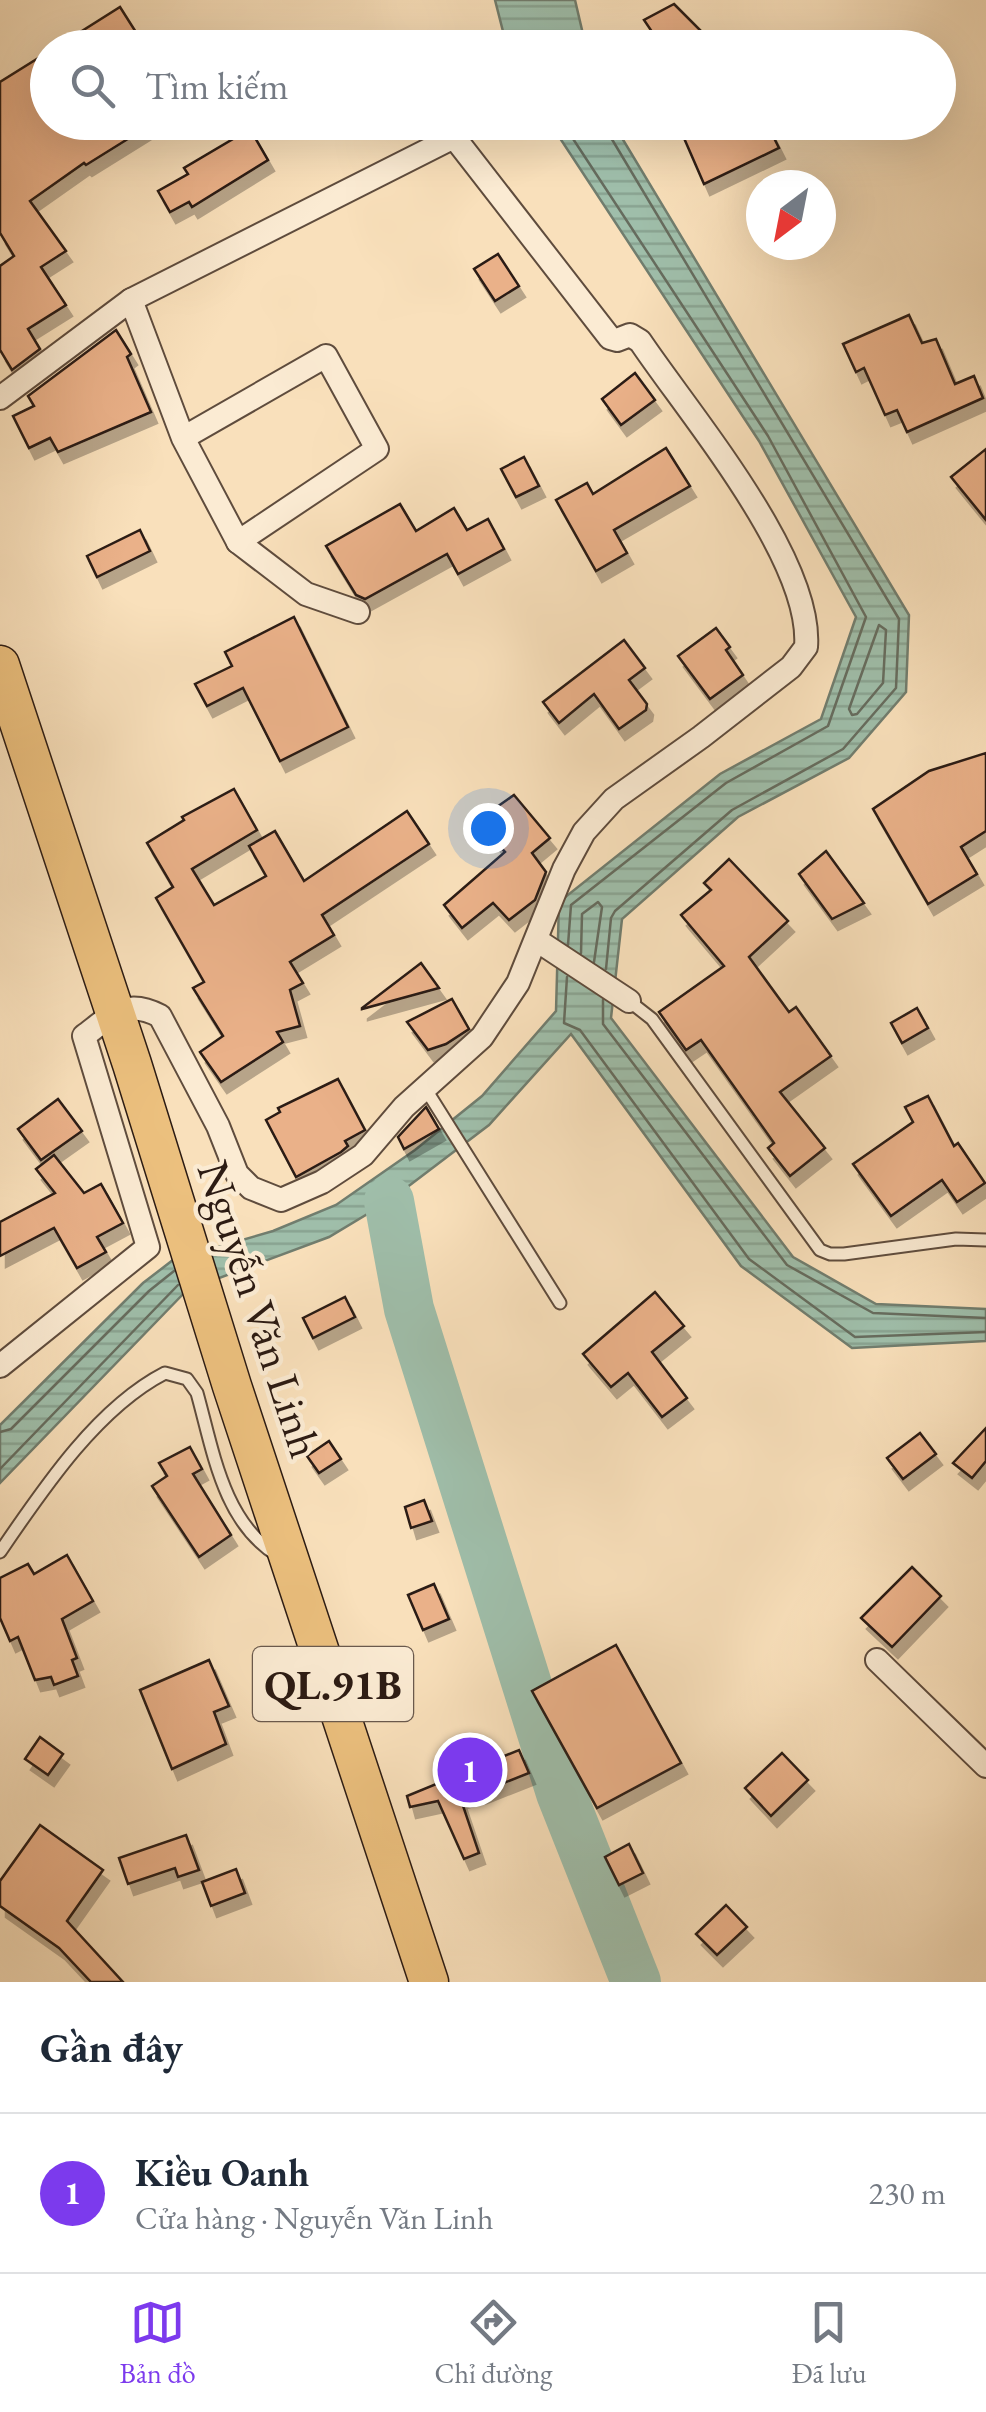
<!DOCTYPE html>
<html lang="vi">
<head>
<meta charset="utf-8">
<style>
  :root { --surface:#fff; --page:#f6f6f7; --text:#1f2937; --muted:#747a83; --line:#e0e1e3; --accent:#7c3aed }
  body { margin:0; font-family:"EB Garamond",serif; background:var(--page); color:var(--text) }
  .compass { position:absolute; left:746px; top:170px; width:90px; height:90px; border-radius:50%; background:var(--surface); box-shadow:0 10px 40px #0002; rotate:212deg }
  .you { position:absolute; left:488px; top:828px; width:35px; height:35px; margin:-25px; border:8px solid #fff; border-radius:50%; background:#1a73e8; box-shadow:0 0 0 15px #1a73e833 }
  .badge { display:grid; place-items:center; width:65px; height:65px; border-radius:50%; background:var(--accent); color:#fff; font-size:32px; font-weight:700 }
  .pin { position:absolute; translate:-50% -50%; border:5px solid #fff; box-shadow:0 2px 10px #0006 }
  .list { margin:0; padding:0; list-style:none }
  h2 { display:flex; justify-content:space-between; align-items:center; height:130px; margin:0; padding:0 40px; font-size:42px }
  h2 small { font-size:32px; font-weight:400; color:var(--muted) }
  .list li { display:grid; grid-template-columns:65px 1fr auto; gap:30px; align-items:center; box-sizing:border-box; height:160px; padding:0 40px; border-top:2px solid var(--line) }
  .list b { display:block; font-size:38px; white-space:nowrap }
  .list p { margin:0; font-size:32px; white-space:nowrap; color:var(--muted) }
  .list em { font-size:32px; font-style:normal; color:var(--muted) }
  .icon { flex:none; width:55px; height:55px; fill:none; stroke:currentColor; stroke-width:2; stroke-linecap:round; stroke-linejoin:round }
  .map { position:relative; flex:none; width:986px; height:1982px; overflow:hidden }
  .search { position:absolute; background:var(--surface); box-shadow:0 10px 40px #0002; left:30px; right:30px; top:30px; height:110px; display:flex; align-items:center; gap:25px; box-sizing:border-box; padding:0 35px; border-radius:55px; color:var(--muted); font-size:38px }
  .sheet { height:290px; background:var(--surface) }
  nav { display:flex; justify-content:space-around; align-items:center; box-sizing:border-box; height:140px; border-top:2px solid var(--line); background:var(--surface); font-size:28px; color:var(--muted) }
  nav a { display:grid; justify-items:center; gap:5px }
  nav .on { color:var(--accent) }
  .map>svg:first-child { display:block }
</style>
</head>
<body>
<div class="map">
<svg width="986" height="1982" viewBox="0 0 986 1982">
  <defs>
    <pattern id="water-rules" width="6" height="5" patternUnits="userSpaceOnUse" patternTransform="scale(2.5)"><rect width="6" height="5" fill="#9fbeaa"/><path d="M0 2.5h6" fill="none" stroke="#89a391"/></pattern>
    <filter id="shadow"><feDropShadow dx="6" dy="11" stdDeviation="0" flood-color="#0004"/></filter>
  </defs>
  <rect width="100%" height="100%" fill="#f9e0bb"/>
  <filter id="stains"><feTurbulence type="fractalNoise" baseFrequency=".002" numOctaves="4"/><feColorMatrix values="0 0 0 0 .2 0 0 0 0 .09 0 0 0 0 .02 0 0 0 .5 -.17"/></filter>
  <radialGradient id="worn" r=".72"><stop offset=".6" stop-color="#630" stop-opacity="0"/><stop offset="1" stop-color="#630" stop-opacity=".3"/></radialGradient>
  <g fill="url(#water-rules)" stroke="#717d6e" stroke-width="2.5">
    <polygon points="495,0 575,0 586,47 507,47"/>
    <polygon points="550,123 613,123 909,615 906,692 849,758 738,817 622,919 611,1018 793,1257 876,1304 986,1309 986,1341 852,1348 741,1266 571,1034 489,1125 389,1201 329,1237 187,1290 0,1483 0,1425 143,1283 173,1260 273,1231 336,1205 415,1150 482,1096 556,1011 559,902 720,774 821,719 856,617 759,441"/>
  </g>
  <g fill="none" stroke-linecap="round" stroke-linejoin="round">
    <g stroke="#666c5e" stroke-width="2.5">
      <polyline points="562,122 768,436 866,617 828,726 726,783 571,905 568,945"/>
      <polyline points="606,122 607,131 899,619 896,688 843,749 732,810 615,911 611,918 606,969"/>
      <polygon points="879,625 886,630 883,683 857,714 852,715 849,709"/>
      <polyline points="581,953 582,914 598,902 602,907 594,962"/>
      <polyline points="567,977 564,1023 580,1030 749,1259 855,1337 986,1332"/>
      <polyline points="603,1000 603,1024 787,1265 873,1313 986,1318"/>
      <polyline points="0,1432 11,1429 149,1291 174,1271"/>
      <polyline points="0,1469 178,1285"/>
    </g>
    <polyline stroke="#9fbeaa" stroke-width="50" points="389,1201 409,1309 561,1793 636,1982"/>
  </g>
  <g fill="#eab189" stroke="#2c1b13" stroke-width="2.5" filter="url(#shadow)">
    <polygon points="674,4 700,30 670,48 663,48 644,20"/>
    <polygon points="120,7 146,48 55,48"/>
    <polygon points="48,52 48,122 155,122 86,165 84,163 30,201 66,251 41,267 66,305 28,329 40,349 12,370 0,350 0,266 14,256 0,233 0,82"/>
    <polygon points="677,122 766,122 779,148 704,184"/>
    <polygon points="250,129 268,160 192,207 189,202 170,212 158,191 188,174 184,168"/>
    <polygon points="498,254 519,286 495,301 474,269"/>
    <polygon points="909,315 922,343 936,339 955,384 974,376 983,398 907,432 897,410 885,415 864,368 856,372 843,344"/>
    <polygon points="116,330 131,354 127,357 151,412 58,452 50,438 29,448 13,416 34,406 28,396"/>
    <polygon points="635,373 655,400 621,425 602,399"/>
    <polygon points="666,448 690,486 614,530 627,553 596,571 556,500 587,483 593,494"/>
    <polygon points="986,449 986,520 951,477"/>
    <polygon points="524,457 539,486 516,497 501,469"/>
    <polygon points="400,504 416,531 454,508 467,530 488,519 504,549 458,574 447,554 365,599 356,595 326,546"/>
    <polygon points="140,530 150,551 97,577 87,556"/>
    <polygon points="294,617 348,727 280,761 243,688 207,706 195,684 232,666 225,652"/>
    <polygon points="716,628 730,647 726,650 743,675 710,699 678,656"/>
    <polygon points="624,640 645,668 629,680 647,704 646,710 619,729 594,694 559,723 543,702"/>
    <polygon points="986,753 986,831 961,847 977,874 928,904 873,809 929,771"/>
    <polygon points="234,789 257,830 192,869 214,905 266,876 249,846 275,831 304,881 407,811 429,844 322,915 334,935 290,962 303,983 290,990 300,1026 277,1032 283,1042 221,1082 200,1052 223,1036 193,988 204,982 156,898 173,887 147,843 184,820 182,817"/>
    <polygon points="514,795 550,838 532,853 546,872 535,900 509,920 493,903 462,928 444,905 505,852 477,821"/>
    <polygon points="826,851 864,903 832,919 799,874"/>
    <polygon points="729,859 788,921 749,957 789,1012 796,1007 831,1056 780,1092 825,1148 790,1176 768,1148 774,1143 701,1040 686,1050 659,1012 724,966 681,915 711,890 704,883"/>
    <polygon points="421,963 439,988 362,1009 362,1008"/>
    <polygon points="452,999 469,1029 446,1044 428,1050 407,1022"/>
    <polygon points="917,1008 928,1028 902,1043 891,1023"/>
    <polygon points="338,1079 365,1130 345,1141 348,1146 341,1152 296,1177 266,1120 280,1112 278,1108"/>
    <polygon points="928,1096 954,1146 958,1143 985,1183 957,1202 942,1180 891,1216 853,1164 913,1122 905,1107"/>
    <polygon points="58,1099 82,1131 41,1160 18,1129"/>
    <polygon points="426,1107 439,1129 404,1149 398,1137"/>
    <polygon points="54,1155 84,1193 101,1184 123,1223 97,1237 106,1252 77,1268 54,1228 0,1256 0,1222 55,1193 36,1169"/>
    <polygon points="655,1292 684,1326 652,1352 687,1398 662,1417 628,1373 611,1387 583,1354"/>
    <polygon points="345,1297 355,1317 313,1338 303,1318"/>
    <polygon points="986,1428 986,1461 972,1478 953,1463"/>
    <polygon points="920,1433 936,1454 903,1479 887,1458"/>
    <polygon points="329,1441 341,1459 319,1473 307,1456"/>
    <polygon points="190,1447 202,1469 193,1474 231,1535 199,1557 152,1486 167,1476 159,1463"/>
    <polygon points="424,1500 432,1521 411,1528 405,1507"/>
    <polygon points="67,1555 93,1601 62,1619 77,1658 72,1660 78,1676 54,1685 51,1677 35,1680 18,1637 10,1641 0,1618 0,1578 28,1564 34,1574"/>
    <polygon points="912,1567 941,1596 892,1647 861,1618"/>
    <polygon points="434,1584 449,1619 423,1630 408,1595"/>
    <polygon points="616,1645 681,1763 597,1808 532,1691"/>
    <polygon points="209,1660 229,1706 214,1712 226,1744 172,1769 140,1690"/>
    <polygon points="40,1737 63,1754 48,1775 25,1759"/>
    <polygon points="519,1750 529,1773 481,1792 460,1797 479,1853 464,1859 438,1801 410,1807 407,1796"/>
    <polygon points="782,1753 808,1780 771,1816 745,1788"/>
    <polygon points="40,1825 103,1870 67,1921 123,1982 91,1982 59,1948 0,1906 0,1881"/>
    <polygon points="186,1835 199,1870 178,1877 175,1868 128,1884 119,1858"/>
    <polygon points="629,1844 643,1873 619,1885 605,1857"/>
    <polygon points="236,1869 245,1893 211,1906 202,1882"/>
    <polygon points="726,1905 747,1927 717,1955 696,1934"/>
  </g>
  <g fill="none" stroke-linecap="round" stroke-linejoin="round">
    <defs>
      <g id="service">
        <polyline points="629,1001 652,1019 820,1250 830,1254 844,1254 956,1239 986,1240"/>
        <polyline points="425,1088 560,1303"/>
        <path d="M0,1552C43,1489 97,1408 165,1373L187,1379L197,1393C213,1450 223,1522 277,1555"/>
      </g>
      <g id="minor">
        <polyline points="0,398 131,300 183,438 238,542 377,449 326,356 183,438"/>
        <polyline points="238,542 306,594 358,612"/>
        <polyline points="538,941 629,1001"/>
        <path d="M0,1366L148,1247L84,1036C112,1015 126,998 160,1016L218,1126L237,1174L251,1188L281,1200L322,1182L363,1155L404,1107L482,1037L518,983L564,869L584,832L614,799L701,737L791,667L806,647C813,559 689,414 640,341L630,335L617,340L610,338L454,137L131,300"/>
        <polyline points="877,1660 986,1766"/>
      </g>
      <polyline id="trunk" points="0,665 132,1064 232,1386 429,1982"/>
    </defs>
    <use href="#service" stroke="#5f4c3d" stroke-width="15"/>
    <use href="#minor" stroke="#5f4c3d" stroke-width="26"/>
    <use href="#trunk" stroke="#2c1b13" stroke-width="41"/>
    <use href="#service" stroke="#fbebd3" stroke-width="11"/>
    <use href="#minor" stroke="#fbebd3" stroke-width="22"/>
    <use href="#trunk" stroke="#ecc07e" stroke-width="38"/>
  </g>
  <g text-anchor="middle" stroke-width="9" stroke-linejoin="round" paint-order="stroke">
    <rect fill="#fbebd3" stroke="#6a594d" stroke-width="2.5" x="253" y="1647" width="160" height="74" rx="8"/>
    <g font-size="42" font-weight="bold" fill="#2c1b13">
      <text x="333" y="1699">QL.91B</text>
    </g>
    <g font-size="45" fill="#2c1b13" stroke="#fbebd3">
      <text transform="translate(260 1309) rotate(72)" y="16">Nguyễn Văn Linh</text>
    </g>
  </g>
  <rect width="100%" height="100%" filter="url(#stains)"/>
  <rect width="100%" height="100%" fill="url(#worn)"/>
</svg>
<svg class="compass" viewBox="-18 -18 36 36"><path d="M0-13l5 13h-10z" fill="#e53935"/><path d="M0 13l5-13h-10z" fill="#747a83"/></svg>
<div class="you"></div>
<div class="pin badge" style="left:470px;top:1770px">1</div>
<div class="search"><svg class="icon" aria-label="search" viewBox="0 0 24 24"><circle cx="10" cy="10" r="6"/><path d="M15 15l6 6"/></svg>Tìm kiếm</div>
</div>
<section class="sheet">
<h2>Gần đây<small></small></h2>
<ul class="list">
<li><span class="badge">1</span><div><b>Kiều Oanh</b><p>Cửa hàng · Nguyễn Văn Linh</p></div><em>230 m</em></li>
</ul>
</section>
<nav>
<a class="on"><svg class="icon" aria-label="map" viewBox="0 0 24 24"><path d="M3 6l6-2 6 2 6-2v14l-6 2-6-2-6 2zM9 4v14M15 6v14"/></svg>Bản đồ</a>
<a><svg class="icon" aria-label="directions" viewBox="0 0 24 24"><path d="M12 3l9 9-9 9-9-9zM9 14v-3h6M13 9l2 2-2 2"/></svg>Chỉ đường</a>
<a><svg class="icon" aria-label="saved" viewBox="0 0 24 24"><path d="M7 4h10v16l-5-4-5 4z"/></svg>Đã lưu</a>
</nav>
</body>
</html>
